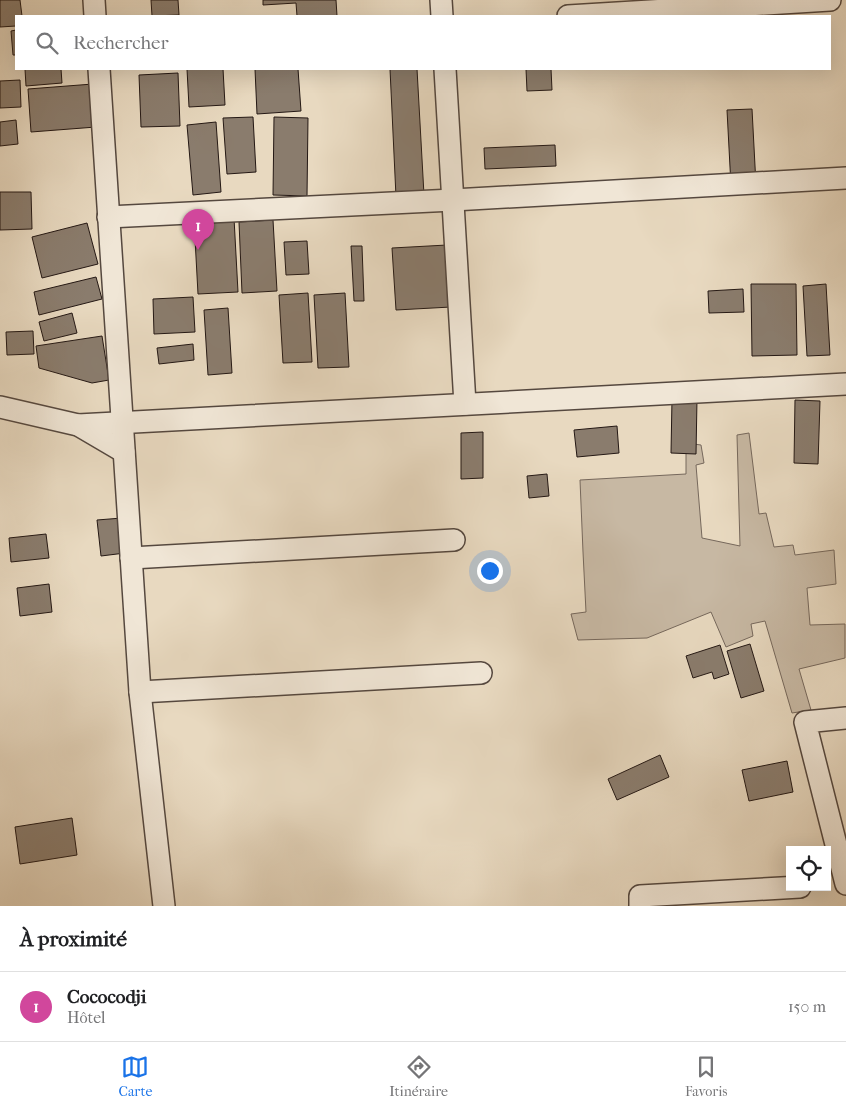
<!DOCTYPE html>
<html lang="fr">
<head>
<meta charset="utf-8">
<style>
  :root { --surface:#fff; --page:#f6f6f6; --text:#202124; --muted:#757577; --line:#e0e0e0; --accent:#1a73e8 }
  body { margin:0; font-family:"IM FELL French Canon",serif; background:var(--page); color:var(--text) }
  .controls { position:absolute; right:15px; bottom:15px; display:grid; overflow:hidden; border-radius:0px; box-shadow:0 5px 20px #0002 }
  .controls button { width:45px; height:45px; display:grid; place-items:center; padding:0; border:0; border-bottom:1px solid var(--line); background:var(--surface); color:var(--text); font:25px sans-serif }
  .you { position:absolute; left:489px; top:570px; width:18px; height:18px; margin:-12px; border:4px solid #fff; border-radius:50%; background:#1a73e8; box-shadow:0 0 0 8px #1a73e833 }
  .badge { display:grid; place-items:center; width:32px; height:32px; border-radius:50%; background:var(--accent); color:#fff; font-size:16px; font-weight:700 }
  .pin { position:absolute; translate:-50% -41px; filter:drop-shadow(0 1px 2px #0008) }
  .pin::after { content:''; position:absolute; top:26px; width:18px; height:15px; background:inherit; clip-path:polygon(0 0,100% 0,50% 100%) }
  .list { margin:0; padding:0; list-style:none }
  h2 { display:flex; justify-content:space-between; align-items:center; height:65px; margin:0; padding:0 20px; font-size:21px }
  h2 small { font-size:16px; font-weight:400; color:var(--muted) }
  .list li { display:grid; grid-template-columns:32px 1fr auto; gap:15px; align-items:center; box-sizing:border-box; height:70px; padding:0 20px; border-top:1px solid var(--line) }
  .list b { display:block; font-size:19px; white-space:nowrap }
  .list p { margin:0; font-size:16px; white-space:nowrap; color:var(--muted) }
  .list em { font-size:16px; font-style:normal; color:var(--muted) }
  .icon { flex:none; width:28px; height:28px; fill:none; stroke:currentColor; stroke-width:2; stroke-linecap:round; stroke-linejoin:round }
  .map { position:relative; flex:none; width:846px; height:906px; overflow:hidden }
  .search { position:absolute; background:var(--surface); box-shadow:0 5px 20px #0002; left:15px; right:15px; top:15px; height:55px; display:flex; align-items:center; gap:12px; box-sizing:border-box; padding:0 18px; border-radius:0px; color:var(--muted); font-size:19px }
  .sheet { height:135px; background:var(--surface) }
  nav { display:flex; justify-content:space-around; align-items:center; box-sizing:border-box; height:70px; border-top:1px solid var(--line); background:var(--surface); font-size:14px; color:var(--muted) }
  nav a { display:grid; justify-items:center; gap:2px }
  nav .on { color:var(--accent) }
  .map>svg:first-child { display:block }
</style>
</head>
<body>
<div class="map">
<svg width="846" height="906" viewBox="0 0 846 906">
  <rect width="100%" height="100%" fill="#e8d9c0"/>
  <filter id="stains"><feTurbulence type="fractalNoise" baseFrequency=".004" numOctaves="4"/><feColorMatrix values="0 0 0 0 .2 0 0 0 0 .09 0 0 0 0 .02 0 0 0 .5 -.17"/></filter>
  <radialGradient id="worn" r=".72"><stop offset=".6" stop-color="#630" stop-opacity="0"/><stop offset="1" stop-color="#630" stop-opacity=".3"/></radialGradient>
  <polygon fill="#c7b8a3" stroke="#76685c" points="749,433 759,514 766,513 774,547 793,545 795,555 834,550 836,584 807,588 810,625 845,624 845,658 799,669 811,710 792,713 765,621 751,624 753,636 726,647 711,612 647,638 578,640 571,614 586,612 583,552 580,480 686,474 686,443 701,445 704,463 696,465 702,538 740,546 737,435"/>
  <g fill="#8a7c6d" stroke="#241814">
    <polygon points="0,0 20,0 22,16 16,16 16,26 0,27"/>
    <polygon points="151,0 178,0 179,15 152,16"/>
    <polygon points="263,0 336,0 337,16 297,16 296,3 263,5"/>
    <polygon points="16,30 16,55 13,55 11,31"/>
    <polygon points="25,69 61,69 62,83 26,86"/>
    <polygon points="187,69 223,69 225,105 189,107"/>
    <polygon points="255,69 298,69 301,111 257,114"/>
    <polygon points="390,69 417,69 424,195 396,197"/>
    <polygon points="526,69 551,69 552,90 527,91"/>
    <polygon points="178,73 180,126 141,127 139,75"/>
    <polygon points="20,80 21,107 0,108 0,81"/>
    <polygon points="93,84 96,127 31,132 28,89"/>
    <polygon points="752,109 756,185 731,186 727,110"/>
    <polygon points="253,117 256,172 227,174 223,118"/>
    <polygon points="274,117 308,118 307,196 273,195"/>
    <polygon points="16,120 18,144 0,146 0,122"/>
    <polygon points="216,122 221,192 193,195 187,125"/>
    <polygon points="555,145 556,166 485,169 484,148"/>
    <polygon points="0,192 31,192 32,229 0,230"/>
    <polygon points="234,218 238,292 198,294 194,220"/>
    <polygon points="273,220 277,291 242,293 239,222"/>
    <polygon points="87,223 98,264 42,278 32,237"/>
    <polygon points="307,241 309,274 286,275 284,242"/>
    <polygon points="447,245 451,307 396,310 392,248"/>
    <polygon points="351,246 362,246 364,301 354,301"/>
    <polygon points="96,277 102,299 39,315 34,292"/>
    <polygon points="751,284 796,284 797,355 752,356"/>
    <polygon points="826,284 830,355 807,356 803,286"/>
    <polygon points="743,289 744,312 709,313 708,291"/>
    <polygon points="308,293 312,362 283,363 279,295"/>
    <polygon points="345,293 349,367 318,368 314,295"/>
    <polygon points="193,297 195,332 154,334 153,299"/>
    <polygon points="228,308 232,373 208,375 204,310"/>
    <polygon points="72,313 77,333 44,341 39,322"/>
    <polygon points="33,331 34,354 7,355 6,332"/>
    <polygon points="102,336 109,380 92,383 39,368 36,346"/>
    <polygon points="193,344 194,360 159,364 157,348"/>
    <polygon points="672,399 697,399 696,454 671,453"/>
    <polygon points="795,400 820,401 818,464 794,463"/>
    <polygon points="617,426 619,453 577,457 574,430"/>
    <polygon points="483,432 483,478 461,479 461,433"/>
    <polygon points="547,474 549,496 529,498 527,476"/>
    <polygon points="122,518 125,553 101,556 97,520"/>
    <polygon points="46,534 49,558 11,562 9,538"/>
    <polygon points="49,584 52,612 20,616 17,588"/>
    <polygon points="750,644 764,691 741,698 727,651"/>
    <polygon points="720,645 729,674 714,679 712,672 693,678 686,656"/>
    <polygon points="660,755 669,777 617,800 608,779"/>
    <polygon points="787,761 793,792 749,801 742,770"/>
    <polygon points="72,818 77,855 20,864 15,827"/>
  </g>
  <g fill="none" stroke-linecap="round" stroke-linejoin="round">
    <defs>
      <g id="minor">
        <polyline points="94,0 95,16"/>
        <polyline points="441,0 442,16"/>
        <polyline points="568,16 830,0"/>
        <polyline points="99,69 140,692 164,906"/>
        <polyline points="445,69 465,404"/>
        <polyline points="108,217 453,200 846,178"/>
        <polyline points="0,407 78,425 124,452"/>
        <polyline points="78,425 846,384"/>
        <polyline points="131,558 454,540"/>
        <polyline points="140,692 481,673"/>
        <polyline points="846,718 805,722 846,884"/>
        <polyline points="640,906 640,896 800,887"/>
      </g>
    </defs>
    <use href="#minor" stroke="#55483f" stroke-width="24"/>
    <use href="#minor" stroke="#f0e6d6" stroke-width="21"/>
  </g>
  <rect width="100%" height="100%" filter="url(#stains)"/>
  <rect width="100%" height="100%" fill="url(#worn)"/>
</svg>
<div class="controls">
<button><svg class="icon" aria-label="locate" viewBox="0 0 24 24"><circle cx="12" cy="12" r="6"/><path d="M12 2v4M12 18v4M2 12h4M18 12h4"/></svg></button>
</div>
<div class="you"></div>
<div class="pin badge" style="left:198px;top:250px;background:#d1479c">1</div>
<div class="search"><svg class="icon" aria-label="search" viewBox="0 0 24 24"><circle cx="10" cy="10" r="6"/><path d="M15 15l6 6"/></svg>Rechercher</div>
</div>
<section class="sheet">
<h2>À proximité<small></small></h2>
<ul class="list">
<li><span class="badge" style="background:#d1479c">1</span><div><b>Cococodji</b><p>Hôtel</p></div><em>150 m</em></li>
</ul>
</section>
<nav>
<a class="on"><svg class="icon" aria-label="map" viewBox="0 0 24 24"><path d="M3 6l6-2 6 2 6-2v14l-6 2-6-2-6 2zM9 4v14M15 6v14"/></svg>Carte</a>
<a><svg class="icon" aria-label="directions" viewBox="0 0 24 24"><path d="M12 3l9 9-9 9-9-9zM9 14v-3h6M13 9l2 2-2 2"/></svg>Itinéraire</a>
<a><svg class="icon" aria-label="saved" viewBox="0 0 24 24"><path d="M7 4h10v16l-5-4-5 4z"/></svg>Favoris</a>
</nav>
</body>
</html>
